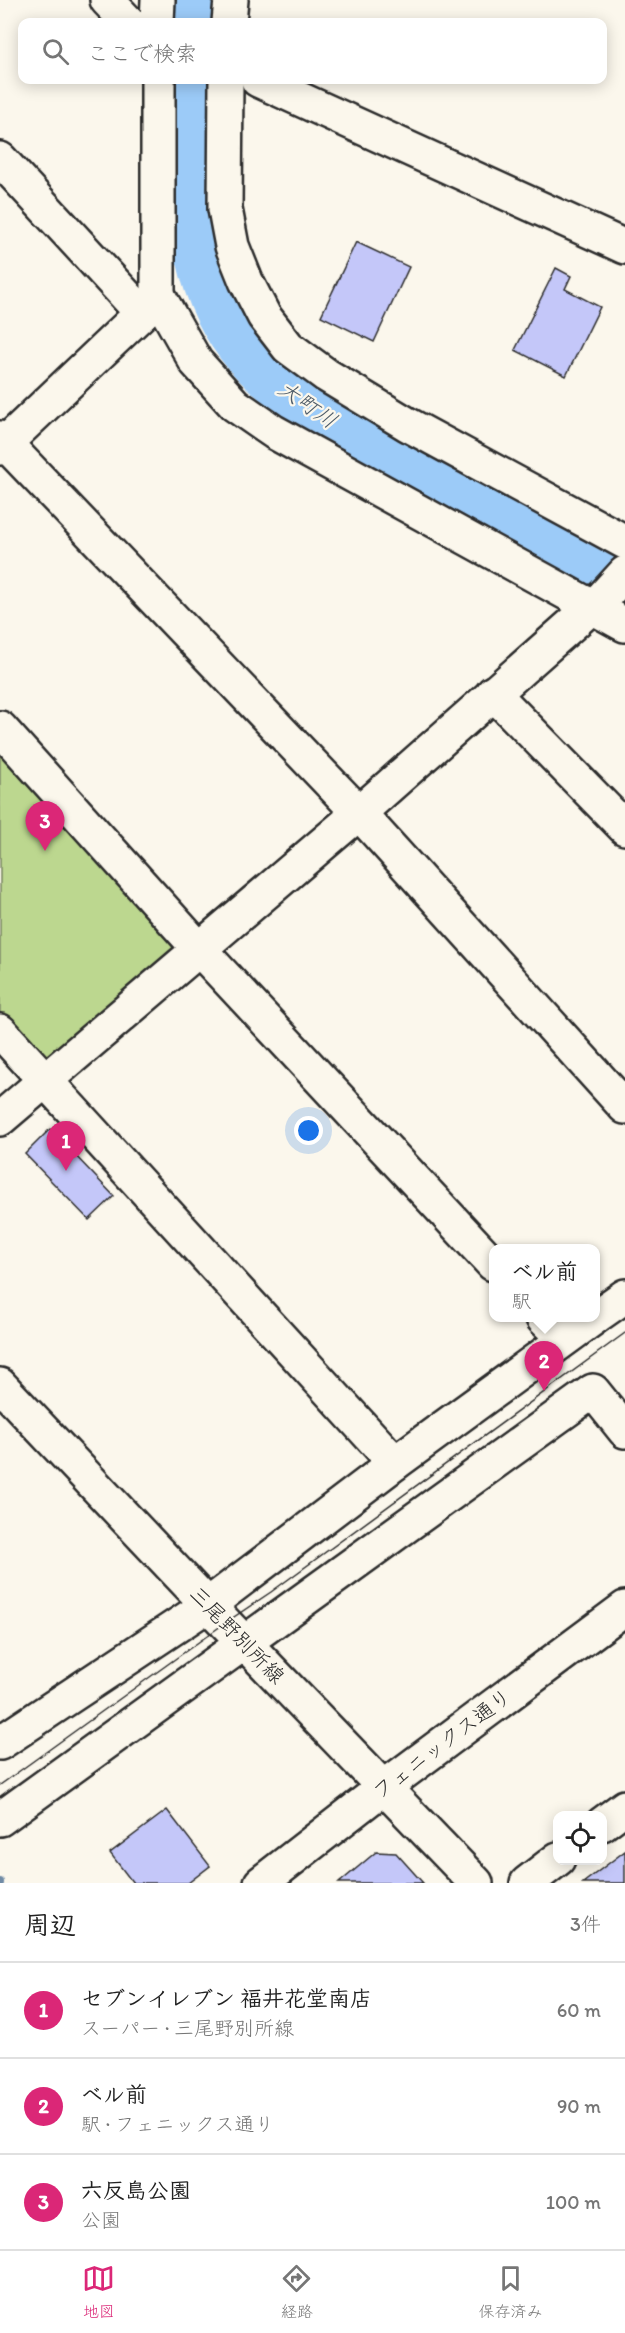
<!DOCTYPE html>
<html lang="ja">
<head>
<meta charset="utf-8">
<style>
  :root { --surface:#fff; --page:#f2f2f2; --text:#222; --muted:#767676; --line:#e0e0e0; --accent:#db2777 }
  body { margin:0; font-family:Itim,"Klee One",sans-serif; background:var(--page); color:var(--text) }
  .controls { position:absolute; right:18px; bottom:18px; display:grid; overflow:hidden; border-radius:12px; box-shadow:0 3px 15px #0003 }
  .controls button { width:54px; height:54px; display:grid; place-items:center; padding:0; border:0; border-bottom:2px solid var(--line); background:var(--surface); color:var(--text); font:30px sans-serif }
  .you { position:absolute; left:309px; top:1131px; width:21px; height:21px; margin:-15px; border:4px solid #fff; border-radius:50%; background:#1a73e8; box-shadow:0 0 0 9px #1a73e833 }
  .badge { display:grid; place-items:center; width:39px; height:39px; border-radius:50%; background:var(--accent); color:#fff; font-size:20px; font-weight:700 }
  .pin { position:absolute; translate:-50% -50px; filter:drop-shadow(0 2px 3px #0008) }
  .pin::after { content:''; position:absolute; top:32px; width:21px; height:18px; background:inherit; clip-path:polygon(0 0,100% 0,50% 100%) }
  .popup { position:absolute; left:489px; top:1244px; width:111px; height:78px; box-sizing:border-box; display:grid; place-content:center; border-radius:12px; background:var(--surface); filter:drop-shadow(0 2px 4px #0005); font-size:20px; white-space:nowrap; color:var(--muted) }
  .popup b { font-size:22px; color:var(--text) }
  .popup::after { content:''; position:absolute; left:50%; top:100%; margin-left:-12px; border:12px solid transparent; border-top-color:var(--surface) }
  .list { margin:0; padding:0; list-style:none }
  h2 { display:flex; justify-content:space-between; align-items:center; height:78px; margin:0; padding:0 24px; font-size:26px }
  h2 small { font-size:20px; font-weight:400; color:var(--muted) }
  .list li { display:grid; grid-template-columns:39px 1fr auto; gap:18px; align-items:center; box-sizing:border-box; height:96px; padding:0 24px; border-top:2px solid var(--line) }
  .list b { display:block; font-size:22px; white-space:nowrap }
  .list p { margin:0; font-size:20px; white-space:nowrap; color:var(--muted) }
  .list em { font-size:20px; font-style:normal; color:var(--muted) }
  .icon { flex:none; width:33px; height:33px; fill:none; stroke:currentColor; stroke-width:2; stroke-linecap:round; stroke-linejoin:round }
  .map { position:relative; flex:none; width:625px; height:1883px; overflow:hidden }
  .search { position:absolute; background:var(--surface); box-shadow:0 3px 15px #0003; left:18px; right:18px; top:18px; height:66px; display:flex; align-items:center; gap:15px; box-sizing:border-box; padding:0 21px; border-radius:12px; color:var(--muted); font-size:22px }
  .sheet { height:366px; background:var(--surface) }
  nav { display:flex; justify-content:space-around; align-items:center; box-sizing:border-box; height:84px; border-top:2px solid var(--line); background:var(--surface); font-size:16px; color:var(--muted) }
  nav a { display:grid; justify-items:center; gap:3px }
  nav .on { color:var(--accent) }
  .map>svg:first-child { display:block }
</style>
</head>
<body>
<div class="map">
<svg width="625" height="1883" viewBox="0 0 625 1883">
  <rect width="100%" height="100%" fill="#fbf7ec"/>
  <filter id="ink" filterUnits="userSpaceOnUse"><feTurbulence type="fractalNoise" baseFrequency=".0167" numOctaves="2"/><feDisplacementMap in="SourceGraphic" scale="12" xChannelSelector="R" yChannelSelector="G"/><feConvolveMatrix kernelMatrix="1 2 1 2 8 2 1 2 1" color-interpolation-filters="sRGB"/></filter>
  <g filter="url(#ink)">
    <polygon fill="#bcd78f" stroke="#74815d" stroke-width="1.5" points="0,751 179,950 44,1066 0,1018"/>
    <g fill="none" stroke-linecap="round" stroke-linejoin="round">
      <polyline stroke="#6f8ba6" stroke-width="8" points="0,1882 0,1883"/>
      <g stroke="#9ccbf8" stroke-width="48">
        <polyline points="198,22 199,0"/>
        <path d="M196,80C192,169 181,268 239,344C263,376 297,398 329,421L590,564L625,586"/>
      </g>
    </g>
    <g fill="#c4c7f9" stroke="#2b2b2b" stroke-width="1.5">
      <polygon points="356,242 409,267 374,342 321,316"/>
      <polygon points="556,268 571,276 565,289 600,307 566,376 515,350"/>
      <polygon points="50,1129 114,1196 89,1220 25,1154"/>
      <polygon points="167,1810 210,1866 188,1883 133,1883 110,1853"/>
      <polygon points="625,1851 625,1883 583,1883"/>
      <polygon points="376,1852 396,1853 423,1883 339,1883"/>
    </g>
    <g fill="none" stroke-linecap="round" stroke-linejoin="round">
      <defs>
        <g id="minor">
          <polyline points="107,0 128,22"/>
          <polyline points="157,22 158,0"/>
          <polyline points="229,22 231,0"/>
          <polyline points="158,80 158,295"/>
          <polyline points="226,80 225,209 232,246 246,281 264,316 288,347 326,375 407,424 625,542"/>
          <polyline points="258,80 625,247"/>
          <polyline points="0,159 142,313 0,448"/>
          <polyline points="142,313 158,295 196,362 235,405 274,432 625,625"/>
          <polyline points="0,438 359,813 625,1107"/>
          <polyline points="493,693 625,828"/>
          <polyline points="0,728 200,950 493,1264"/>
          <polyline points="0,1031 395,1463"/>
          <polyline points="0,1119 359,813 604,596 625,573"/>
          <polyline points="595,1317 625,1296"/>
          <polyline points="543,1318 564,1339"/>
          <polyline points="0,1743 208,1605 395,1463 594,1318"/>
          <polyline points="0,1819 593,1391 625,1431"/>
          <polyline points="602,1824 625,1807"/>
          <polyline points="527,1883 558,1859"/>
        </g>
        <g id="major">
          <polyline points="0,1385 208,1605 476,1883"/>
          <polyline points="261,1883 383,1788 625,1608"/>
        </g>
      </defs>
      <use href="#minor" stroke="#2b2b2b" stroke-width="38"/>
      <use href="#major" stroke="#2b2b2b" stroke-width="38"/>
      <use href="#minor" stroke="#fbf7ec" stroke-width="33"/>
      <use href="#major" stroke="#fbf7ec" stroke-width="33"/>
      <polyline stroke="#2b2b2b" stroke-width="1.5" points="0,1785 225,1623 271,1592 625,1333"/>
    </g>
  </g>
  <g text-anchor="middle" stroke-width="4.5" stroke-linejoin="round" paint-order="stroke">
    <g font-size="21" fill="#2b2b2b" stroke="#fbf7ec">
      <text transform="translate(237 1635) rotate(46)" y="7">三尾野別所線</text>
      <text transform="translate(442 1744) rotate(-37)" y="7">フェニックス通り</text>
    </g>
    <g font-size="22" font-style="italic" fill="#4d5b68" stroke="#fbf7ec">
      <text transform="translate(308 404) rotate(35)" y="8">大町川</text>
    </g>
  </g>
</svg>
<div class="controls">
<button><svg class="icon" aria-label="locate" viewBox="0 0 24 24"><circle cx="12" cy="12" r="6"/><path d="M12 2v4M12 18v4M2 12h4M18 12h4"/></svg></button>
</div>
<div class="you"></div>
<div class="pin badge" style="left:66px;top:1171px">1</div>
<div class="pin badge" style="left:544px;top:1391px">2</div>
<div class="popup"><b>ベル前</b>駅</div>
<div class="pin badge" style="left:45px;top:851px">3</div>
<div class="search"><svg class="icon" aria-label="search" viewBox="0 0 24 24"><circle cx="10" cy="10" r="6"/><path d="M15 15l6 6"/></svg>ここで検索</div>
</div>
<section class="sheet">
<h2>周辺<small>3件</small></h2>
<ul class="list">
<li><span class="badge">1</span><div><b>セブンイレブン 福井花堂南店</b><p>スーパー · 三尾野別所線</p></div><em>60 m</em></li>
<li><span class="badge">2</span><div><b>ベル前</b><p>駅 · フェニックス通り</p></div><em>90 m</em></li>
<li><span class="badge">3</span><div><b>六反島公園</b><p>公園</p></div><em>100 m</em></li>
</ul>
</section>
<nav>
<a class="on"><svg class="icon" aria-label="map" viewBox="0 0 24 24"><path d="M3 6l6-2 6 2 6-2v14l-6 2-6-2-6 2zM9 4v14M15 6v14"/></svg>地図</a>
<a><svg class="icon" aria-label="directions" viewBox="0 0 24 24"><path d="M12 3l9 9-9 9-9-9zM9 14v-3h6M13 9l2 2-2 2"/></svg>経路</a>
<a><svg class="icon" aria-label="saved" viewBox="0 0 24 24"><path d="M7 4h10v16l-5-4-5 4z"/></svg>保存済み</a>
</nav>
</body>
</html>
